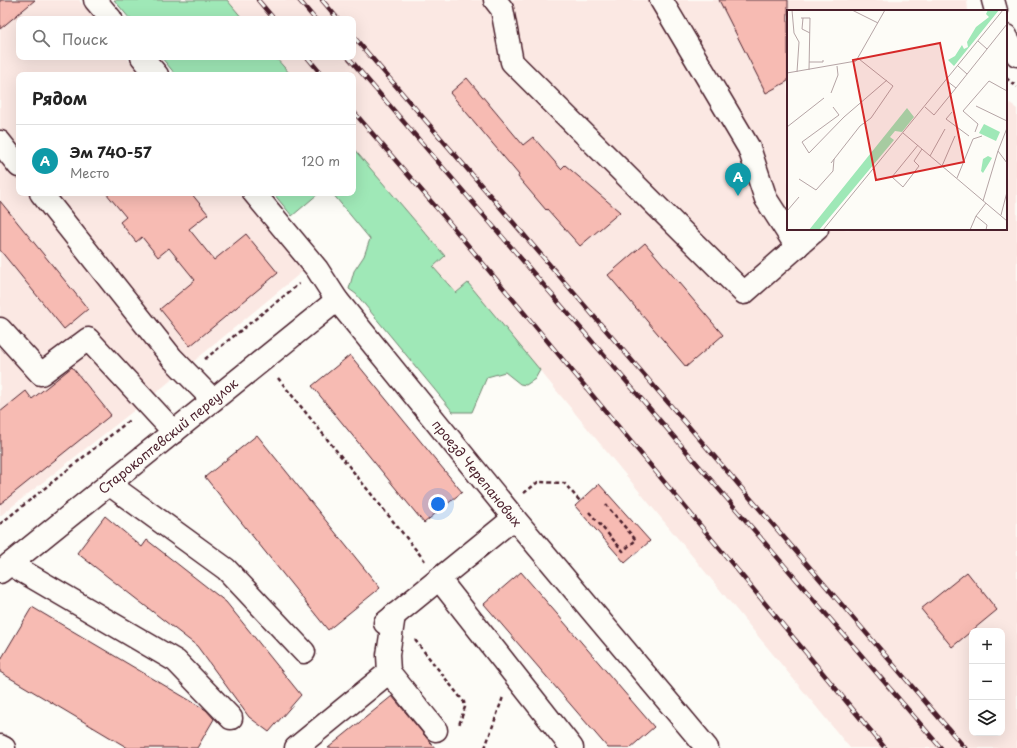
<!DOCTYPE html>
<html lang="ru">
<head>
<meta charset="utf-8">
<style>
  :root { --surface:#fff; --page:#f2f2f2; --text:#222; --muted:#767676; --line:#e0e0e0; --accent:#0f766e }
  body { margin:0; font-family:"Playpen Sans",sans-serif; background:var(--page); color:var(--text) }
  .controls { position:absolute; right:12px; bottom:12px; display:grid; overflow:hidden; border-radius:8px; box-shadow:0 4px 16px #0002 }
  .controls button { width:36px; height:36px; display:grid; place-items:center; padding:0; border:0; border-bottom:1px solid var(--line); background:var(--surface); color:var(--text); font:20px sans-serif }
  .you { position:absolute; left:438px; top:504px; width:14px; height:14px; margin:-10px; border:3px solid #fff; border-radius:50%; background:#1a73e8; box-shadow:0 0 0 6px #1a73e833 }
  .badge { display:grid; place-items:center; width:26px; height:26px; border-radius:50%; background:var(--accent); color:#fff; font-size:13px; font-weight:700 }
  .pin { position:absolute; translate:-50% -33px; filter:drop-shadow(0 1px 2px #0008) }
  .pin::after { content:''; position:absolute; top:21px; width:14px; height:12px; background:inherit; clip-path:polygon(0 0,100% 0,50% 100%) }
  .list { margin:0; padding:0; list-style:none }
  h2 { display:flex; justify-content:space-between; align-items:center; height:52px; margin:0; padding:0 16px; font-size:17px }
  h2 small { font-size:13px; font-weight:400; color:var(--muted) }
  .list li { display:grid; grid-template-columns:26px 1fr auto; gap:12px; align-items:center; box-sizing:border-box; height:72px; padding:0 16px; border-top:1px solid var(--line) }
  .list b { display:block; font-size:15px; white-space:nowrap }
  .list p { margin:0; font-size:13px; white-space:nowrap; color:var(--muted) }
  .list em { font-size:13px; font-style:normal; color:var(--muted) }
  .icon { flex:none; width:22px; height:22px; fill:none; stroke:currentColor; stroke-width:2; stroke-linecap:round; stroke-linejoin:round }
  .map { position:relative; flex:none; width:1017px; height:748px; overflow:hidden }
  .search { position:absolute; background:var(--surface); box-shadow:0 4px 16px #0002; left:16px; top:16px; width:340px; height:44px; display:flex; align-items:center; gap:10px; box-sizing:border-box; padding:0 14px; border-radius:8px; color:var(--muted); font-size:15px }
  .panel { position:absolute; background:var(--surface); box-shadow:0 4px 16px #0002; left:16px; top:72px; width:340px; height:124px; border-radius:8px }
  .map>svg:first-child { display:block }
</style>
</head>
<body>
<div class="map">
<svg width="1017" height="748" viewBox="0 0 1017 748">
  <rect width="100%" height="100%" fill="#fdfcf7"/>
  <filter id="ink" filterUnits="userSpaceOnUse"><feTurbulence type="fractalNoise" baseFrequency=".025" numOctaves="2"/><feDisplacementMap in="SourceGraphic" scale="8" xChannelSelector="R" yChannelSelector="G"/><feConvolveMatrix kernelMatrix="1 2 1 2 8 2 1 2 1" color-interpolation-filters="sRGB"/></filter>
  <g filter="url(#ink)">
    <g fill="#fbe8e3" fill-rule="evenodd">
      <polygon points="0,0 79,0 95,19 19,19 19,57 126,57 141,75 19,75 19,193 239,193 303,271 146,401 0,516"/>
      <path d="M227,0H967L968,11H788V229H1006V101L1017,109V748H850L468,283L456,293L433,267L445,256L353,148V75H291L275,57H353V19H243ZM972,631H1002V733H972Z"/>
    </g>
    <g fill="#9fe8b7" stroke="#748471">
      <polygon points="114,0 227,0 243,19 130,19"/>
      <polygon points="161,57 275,57 291,75 176,75"/>
      <polygon points="353,148 445,256 433,267 456,293 468,283 540,370 535,379 526,385 520,384 505,372 487,377 472,412 453,412 356,294 349,289 354,271 364,256 370,239 332,193 353,193"/>
      <polygon points="273,193 319,193 292,216"/>
    </g>
    <g fill="#f7bbb3" stroke="#4a1f2b">
      <polygon points="0,0 35,0 0,29"/>
      <polygon points="719,0 788,0 788,81 766,93"/>
      <polygon points="467,78 523,145 533,137 561,169 565,165 620,212 580,246 547,209 546,210 518,177 519,175 450,93"/>
      <polygon points="106,193 191,193 208,214 189,229 214,260 246,234 278,273 190,346 160,309 195,280 169,248 158,257 142,237 136,242 120,222 126,217"/>
      <polygon points="0,201 88,309 64,329 0,250"/>
      <polygon points="645,243 723,335 686,367 608,275"/>
      <polygon points="350,355 462,492 424,523 312,386"/>
      <polygon points="72,367 111,415 0,504 0,412 26,391 32,399"/>
      <polygon points="257,435 380,588 328,630 205,477"/>
      <polygon points="599,484 650,541 625,563 575,506"/>
      <polygon points="105,516 142,547 147,540 226,602 301,695 269,732 249,717 197,646 77,553"/>
      <polygon points="521,572 654,727 630,748 608,748 484,604"/>
      <polygon points="967,572 997,610 952,647 921,609"/>
      <polygon points="32,607 206,710 214,719 197,748 128,748 0,672 0,661"/>
      <polygon points="392,696 435,748 328,748"/>
    </g>
    <g fill="none" stroke-linecap="round" stroke-linejoin="round">
      <defs>
        <g id="minor">
          <polyline points="95,0 111,19"/>
          <polyline points="495,0 502,9 512,62 744,293 817,229"/>
          <polyline points="661,0 749,148 766,199 797,247"/>
          <polyline points="993,0 996,11"/>
          <polyline points="1006,36 1017,55"/>
          <polyline points="142,57 157,75"/>
          <polyline points="0,142 19,166"/>
          <polyline points="41,193 172,358 213,400"/>
          <polyline points="254,193 317,269 337,300 514,518 707,748"/>
          <polyline points="0,329 41,374 88,339 174,432"/>
          <polyline points="109,484 226,569 304,652"/>
          <polyline points="514,518 439,579 572,748"/>
          <polyline points="10,564 176,661 231,718"/>
          <polyline points="0,572 337,300"/>
          <polyline points="385,623 439,579"/>
          <polyline points="389,672 388,655 394,615"/>
          <polyline points="0,746 4,748"/>
          <polyline points="296,748 389,672 436,730"/>
        </g>
      </defs>
      <use href="#minor" stroke="#4a1f2b" stroke-width="25"/>
      <g stroke="#4a1f2b" stroke-width="2.5" stroke-dasharray="4 3" stroke-linecap="butt">
        <polyline points="1006,78 1017,87"/>
        <polyline points="205,359 299,284"/>
        <polyline points="278,378 425,561"/>
        <polyline points="524,493 538,482 564,483 580,501"/>
        <polyline points="589,512 623,551 636,540 606,505"/>
        <polyline points="0,524 131,419"/>
        <polyline points="415,640 464,702 465,707 459,725"/>
        <polyline points="485,748 503,697"/>
      </g>
      <use href="#minor" stroke="#fdfcf7" stroke-width="22"/>
      <defs>
        <g id="rail">
          <polyline points="258,0 274,19"/>
          <polyline points="299,0 315,19"/>
          <polyline points="322,0 338,19"/>
          <polyline points="353,36 965,748"/>
          <polyline points="307,57 322,75"/>
          <polyline points="348,57 941,748"/>
          <polyline points="353,111 447,220 885,748"/>
        </g>
      </defs>
      <use href="#rail" stroke="#4a1f2b" stroke-width="4.5"/>
      <use href="#rail" stroke="#fdfcf7" stroke-width="3" stroke-dasharray="9" stroke-linecap="butt"/>
    </g>
  </g>
  <g text-anchor="middle" stroke-width="3" stroke-linejoin="round" paint-order="stroke">
    <g font-size="13" fill="#4a1f2b" stroke="#fdfcf7">
      <text transform="translate(168 436) rotate(-39)" y="5">Старокоптевский переулок</text>
      <text transform="translate(477 473) rotate(51)" y="5">проезд Черепановых</text>
    </g>
  </g>
  <g transform="translate(787 10)">
    <rect width="220" height="220" fill="#fdfcf7"/>
    <path d="M201,0H212L167,56L161,50L168,46L175,35L177,39L181,37L180,32L189,17L202,7L199,4ZM120,98L127,107L115,122L108,121L103,127L107,130L32,220H22ZM197,114L213,122L209,131L192,123ZM201,146L205,148L196,163L194,161L196,149Z" fill="#9fe8b7"/>
    <path fill="none" stroke="#b5a4a5" stroke-width="1" d="M5,0L7,23L12,32L10,62M65,0L91,13M14,8H23L22,60M16,8L15,19L23,23M191,31L200,39M22,52H36V50M171,56L180,64M0,63L69,51L98,0M160,71L169,78L220,14M44,83L51,65L50,56M189,96L220,111M46,97L52,105L15,132L22,143L57,107L100,70M138,97L147,105L169,78M165,102L159,109L182,126M0,117L37,88M220,118L211,141L220,153M188,122L191,114L176,101L202,71L220,81M116,123L220,211M131,135L105,167L116,177L132,156L127,151L135,139M143,146L158,119M44,153L73,116L84,108L106,76L72,49M155,156L168,126M170,168L186,129L195,126M12,169L29,180L46,161L47,149M196,191L211,141M0,201L12,187M214,205L220,182M36,220L216,0M183,220L189,206M199,220L200,215L189,206L199,193"/>
    <path fill="#d62828" fill-opacity="0.15" stroke="#d62828" stroke-width="2" d="M153,33L177,152L89,170L66,50Z"/>
    <rect width="220" height="220" fill="none" stroke="#4a1f2b" stroke-width="2"/>
  </g>
</svg>
<div class="controls">
<button>+</button>
<button>−</button>
<button><svg class="icon" aria-label="layers" viewBox="0 0 24 24"><path d="M12 4l9 5-9 5-9-5zM3 14l9 5 9-5"/></svg></button>
</div>
<div class="you"></div>
<div class="pin badge" style="left:738px;top:196px;background:#0f9aa8">A</div>
<div class="search"><svg class="icon" aria-label="search" viewBox="0 0 24 24"><circle cx="10" cy="10" r="6"/><path d="M15 15l6 6"/></svg>Поиск</div>
<section class="panel">
<h2>Рядом<small></small></h2>
<ul class="list">
<li><span class="badge" style="background:#0f9aa8">A</span><div><b>Эм 740-57</b><p>Место</p></div><em>120 m</em></li>
</ul>
</section>
</div>
</body>
</html>
